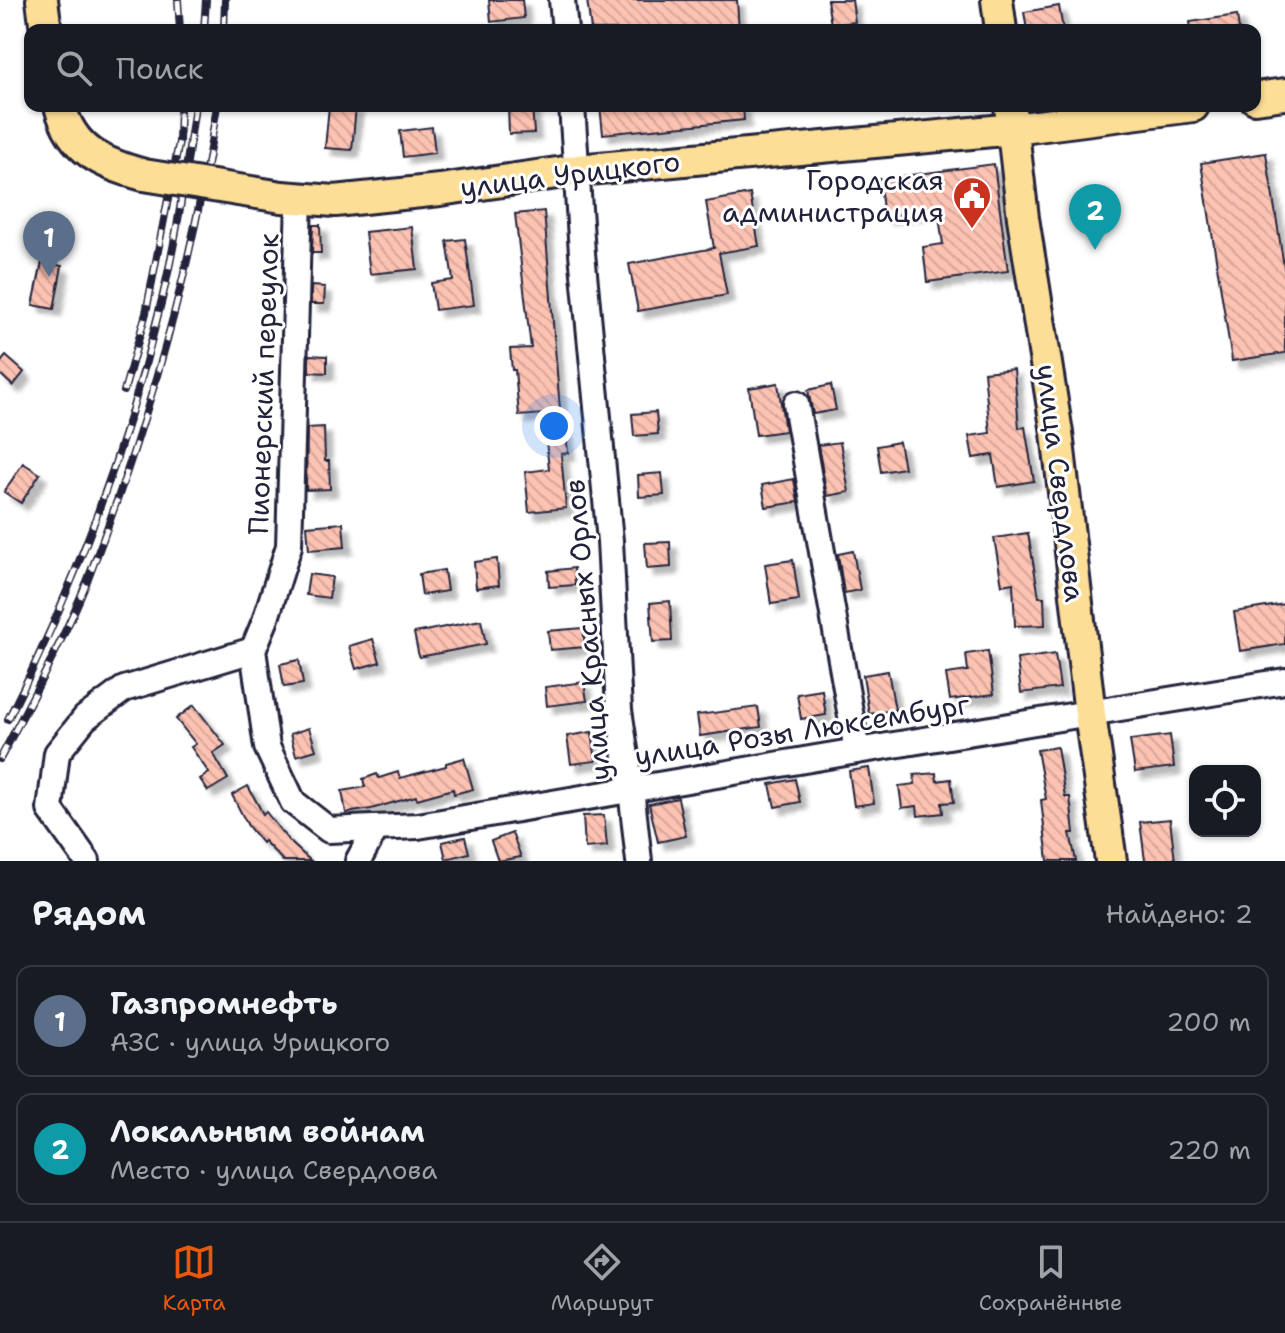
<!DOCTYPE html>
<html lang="ru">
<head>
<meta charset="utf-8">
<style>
  :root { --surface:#171b24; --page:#20242c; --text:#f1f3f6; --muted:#9ea1a6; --line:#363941; --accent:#ea580c }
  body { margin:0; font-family:"Shantell Sans",sans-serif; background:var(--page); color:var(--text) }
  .controls { position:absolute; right:24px; bottom:24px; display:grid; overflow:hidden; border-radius:16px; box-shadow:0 2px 6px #0004 }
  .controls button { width:72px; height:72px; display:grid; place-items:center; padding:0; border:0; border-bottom:2px solid var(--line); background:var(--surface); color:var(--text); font:40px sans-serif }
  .you { position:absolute; left:554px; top:426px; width:28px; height:28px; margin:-20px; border:6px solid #fff; border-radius:50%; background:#1a73e8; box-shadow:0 0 0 12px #1a73e833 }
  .badge { display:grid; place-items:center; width:52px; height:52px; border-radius:50%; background:var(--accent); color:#fff; font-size:26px; font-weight:700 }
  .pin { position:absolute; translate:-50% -66px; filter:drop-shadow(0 2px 4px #0008) }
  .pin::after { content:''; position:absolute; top:42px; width:28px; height:24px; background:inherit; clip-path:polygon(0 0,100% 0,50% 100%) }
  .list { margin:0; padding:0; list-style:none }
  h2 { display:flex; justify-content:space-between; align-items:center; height:104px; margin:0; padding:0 32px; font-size:34px }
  h2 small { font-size:26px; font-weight:400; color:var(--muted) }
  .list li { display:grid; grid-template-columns:52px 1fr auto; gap:24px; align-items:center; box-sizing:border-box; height:112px; margin:0 16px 16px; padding:0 16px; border:2px solid var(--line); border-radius:16px }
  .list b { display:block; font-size:30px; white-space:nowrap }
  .list p { margin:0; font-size:26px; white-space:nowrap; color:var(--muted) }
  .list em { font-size:26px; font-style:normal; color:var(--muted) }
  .icon { flex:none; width:44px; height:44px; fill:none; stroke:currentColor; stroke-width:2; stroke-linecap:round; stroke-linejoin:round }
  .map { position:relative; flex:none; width:1285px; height:861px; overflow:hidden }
  .search { position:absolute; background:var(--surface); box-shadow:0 2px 6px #0004; left:24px; right:24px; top:24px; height:88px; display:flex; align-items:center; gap:20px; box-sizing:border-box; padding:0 28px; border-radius:16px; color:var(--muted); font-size:30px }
  .sheet { height:360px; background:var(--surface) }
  nav { display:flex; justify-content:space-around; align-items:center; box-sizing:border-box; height:112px; border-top:2px solid var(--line); background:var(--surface); font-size:22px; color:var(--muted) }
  nav a { display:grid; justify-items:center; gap:4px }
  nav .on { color:var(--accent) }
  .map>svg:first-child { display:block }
</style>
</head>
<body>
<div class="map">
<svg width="1285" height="861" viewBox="0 0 1285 861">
  <defs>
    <pattern id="building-back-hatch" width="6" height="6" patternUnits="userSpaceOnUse" patternTransform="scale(2)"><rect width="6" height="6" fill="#fcc2b2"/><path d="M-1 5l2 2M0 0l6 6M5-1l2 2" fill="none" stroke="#d8a69a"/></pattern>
    <filter id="shadow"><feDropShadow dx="7" dy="7" stdDeviation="2" flood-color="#0004"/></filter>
  </defs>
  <rect width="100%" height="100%" fill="#fff"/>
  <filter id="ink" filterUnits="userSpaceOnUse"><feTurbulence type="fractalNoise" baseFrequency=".0125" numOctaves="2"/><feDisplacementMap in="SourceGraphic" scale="16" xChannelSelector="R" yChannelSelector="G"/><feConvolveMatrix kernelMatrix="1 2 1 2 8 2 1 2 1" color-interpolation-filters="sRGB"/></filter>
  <g filter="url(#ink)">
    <g fill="url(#building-back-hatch)" stroke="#22223b" stroke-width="2" filter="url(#shadow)">
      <polygon points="489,0 522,0 524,18 491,22"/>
      <polygon points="587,0 737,0 739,30 591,30"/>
      <polygon points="827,0 852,0 855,22 831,25"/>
      <polygon points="1059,6 1063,30 1027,30 1024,12"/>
      <polygon points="1237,15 1239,30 1191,30 1190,22"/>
      <polygon points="329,106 356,106 352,150 325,148"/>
      <polygon points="508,106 532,106 534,133 509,134"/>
      <polygon points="600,106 743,106 744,120 603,134"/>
      <polygon points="432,127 435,153 403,157 400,131"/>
      <polygon points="1266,153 1285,273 1285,353 1232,361 1201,163"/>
      <polygon points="994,164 1008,271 927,282 923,247 943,244 938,210 884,217 879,179"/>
      <polygon points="750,194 759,246 719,253 727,295 638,311 629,264 714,248 706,202"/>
      <polygon points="544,211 561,422 565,422 568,453 561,454 566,508 529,512 525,472 549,469 543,414 519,416 515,370 512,370 510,349 531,348 515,214"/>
      <polygon points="313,225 320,225 321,253 312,253"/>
      <polygon points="412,227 417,269 370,274 365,232"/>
      <polygon points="465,239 474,305 435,310 431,283 453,280 447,241"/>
      <polygon points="42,262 62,266 54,309 33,305"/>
      <polygon points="311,286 325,287 324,304 311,304"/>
      <polygon points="309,355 327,356 327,373 309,372"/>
      <polygon points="6,356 24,372 13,386 0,374 0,363"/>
      <polygon points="1014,369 1019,428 1025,427 1034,481 998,487 993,455 973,458 969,436 990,433 984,372"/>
      <polygon points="778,383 785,431 756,435 749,388"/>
      <polygon points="831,385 836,410 813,414 808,390"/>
      <polygon points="656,412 658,434 634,436 632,414"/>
      <polygon points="324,427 325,461 329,461 330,489 306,490 307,428"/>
      <polygon points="840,442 849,492 827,496 818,445"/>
      <polygon points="899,442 904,468 881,472 877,446"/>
      <polygon points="23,463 40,474 21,503 4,492"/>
      <polygon points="662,473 664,495 639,497 638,475"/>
      <polygon points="794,479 798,502 766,507 762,485"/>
      <polygon points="343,523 345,547 309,550 307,526"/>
      <polygon points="1028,533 1039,597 1044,597 1045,625 1015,626 1013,583 1002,585 994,538"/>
      <polygon points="670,542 671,567 647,569 645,543"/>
      <polygon points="853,551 860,590 844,593 838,554"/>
      <polygon points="497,559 499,585 476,588 474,562"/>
      <polygon points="793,560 799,600 771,604 765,564"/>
      <polygon points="574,568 575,585 549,587 548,571"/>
      <polygon points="444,570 447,591 422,595 419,574"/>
      <polygon points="309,574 332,577 329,598 306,595"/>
      <polygon points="670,601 672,641 653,642 650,603"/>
      <polygon points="1285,604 1285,644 1240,651 1234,612"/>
      <polygon points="481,620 486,644 419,657 414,633"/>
      <polygon points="583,628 585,647 550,650 548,631"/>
      <polygon points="373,639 380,662 356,669 349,646"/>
      <polygon points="988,651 994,694 950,700 946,674 968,671 966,654"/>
      <polygon points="1055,654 1060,688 1021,693 1017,659"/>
      <polygon points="299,660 303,684 284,687 280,664"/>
      <polygon points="888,671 895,710 869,714 863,675"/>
      <polygon points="584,682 587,701 547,706 545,687"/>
      <polygon points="822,690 826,715 801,719 797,694"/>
      <polygon points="194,705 225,745 213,753 228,779 208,791 200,779 209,773 191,747 196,744 176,719"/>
      <polygon points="758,707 761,727 700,736 697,715"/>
      <polygon points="309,728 316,750 296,756 290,734"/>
      <polygon points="592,732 596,761 571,764 567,736"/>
      <polygon points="1170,735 1174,767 1135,772 1130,740"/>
      <polygon points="1057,747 1065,797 1070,797 1074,833 1070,833 1076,861 1048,861 1041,800 1046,799 1037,750"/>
      <polygon points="464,758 473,789 454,794 453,789 417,799 416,796 371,809 346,813 342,791 365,787 363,779 377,774 379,778 398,772 400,778 446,766 446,763"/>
      <polygon points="869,768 874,803 854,806 849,771"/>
      <polygon points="936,773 937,781 951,779 954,802 942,803 943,813 918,816 917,806 902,808 899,786 915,784 914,775"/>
      <polygon points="795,779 800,802 775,807 770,784"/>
      <polygon points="248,786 263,814 266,812 289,841 311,861 283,861 264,841 262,843 248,826 232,795"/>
      <polygon points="678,798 686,836 658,842 649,804"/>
      <polygon points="604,815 607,846 585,848 583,816"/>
      <polygon points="1170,819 1175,861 1145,861 1140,822"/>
      <polygon points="512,833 521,857 498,861 491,841"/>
      <polygon points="465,837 469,853 446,859 442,842"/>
    </g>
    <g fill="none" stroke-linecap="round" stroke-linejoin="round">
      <defs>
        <g id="minor">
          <polyline points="562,0 565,30"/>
          <polyline points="572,106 582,253 610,541 619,710 631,789 639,861"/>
          <polyline points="299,198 289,546 265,621 253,650 267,747 293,802 329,830 418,826 857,751 1285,681"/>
          <polyline points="796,404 857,751"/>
          <polyline points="87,861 50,809 57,753 85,718 124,689 253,650"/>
          <polyline points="358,861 376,828"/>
        </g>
        <g id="major">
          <polyline points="42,0 46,30"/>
          <polyline points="997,0 1001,30"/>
          <polyline points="1255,98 1285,94"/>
          <path d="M60,106C72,151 103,164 144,175"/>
          <polyline points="1010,106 1023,218 1057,433 1090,714 1111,861"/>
          <polyline points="282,197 335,201 440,190 578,170 1014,129 1193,106"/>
        </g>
      </defs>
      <use href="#minor" stroke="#22223b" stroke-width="30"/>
      <use href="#major" stroke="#22223b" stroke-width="36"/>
      <use href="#minor" stroke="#fff" stroke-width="24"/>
      <use href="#major" stroke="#fdde96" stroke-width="30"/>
      <defs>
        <g id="rail">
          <polyline points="178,0 180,30"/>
          <polyline points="204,30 206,0"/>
          <polyline points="224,30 225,0"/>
          <polyline points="124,391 146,313 179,142 180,106"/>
          <path d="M8,719C72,594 125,451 158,315C176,247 185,176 195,106"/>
          <path d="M0,759C31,700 63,641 88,579C147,427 192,268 217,106"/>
        </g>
      </defs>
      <use href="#rail" stroke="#22223b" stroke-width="8"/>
      <use href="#rail" stroke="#fff" stroke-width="5" stroke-dasharray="15" stroke-linecap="butt"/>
      <defs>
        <polyline id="major-bridge" points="144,175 282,197"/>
      </defs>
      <use href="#major-bridge" stroke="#22223b" stroke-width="36" stroke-linecap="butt"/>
      <use href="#major-bridge" stroke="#fdde96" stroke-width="30"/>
    </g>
  </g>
  <defs>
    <symbol id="civic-pin" viewBox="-11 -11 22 30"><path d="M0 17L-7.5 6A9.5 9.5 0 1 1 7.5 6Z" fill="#c8321e" stroke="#fff"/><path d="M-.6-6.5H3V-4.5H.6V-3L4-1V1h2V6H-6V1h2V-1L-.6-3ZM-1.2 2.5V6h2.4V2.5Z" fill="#fff"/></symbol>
  </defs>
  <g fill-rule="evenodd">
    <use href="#civic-pin" x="950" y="174" width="44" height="60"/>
  </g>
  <g text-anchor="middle" stroke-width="6" stroke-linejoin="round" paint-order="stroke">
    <g font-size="28" fill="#22223b" stroke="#fff">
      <text transform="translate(570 174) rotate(-7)" y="10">улица Урицкого</text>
      <text transform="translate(263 384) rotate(-88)" y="10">Пионерский переулок</text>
      <text transform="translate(1061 483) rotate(83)" y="10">улица Свердлова</text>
      <text transform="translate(587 630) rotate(-95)" y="10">улица Красных Орлов</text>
      <text transform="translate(802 730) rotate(-9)" y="10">улица Розы Люксембург</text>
    </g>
    <g font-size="28" fill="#22223b" stroke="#fff" text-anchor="end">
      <text x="944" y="190">Городская<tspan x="944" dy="32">администрация</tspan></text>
    </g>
  </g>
</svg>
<div class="controls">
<button><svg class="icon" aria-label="locate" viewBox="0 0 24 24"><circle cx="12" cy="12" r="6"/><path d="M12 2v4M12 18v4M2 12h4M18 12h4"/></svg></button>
</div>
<div class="you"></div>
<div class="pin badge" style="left:49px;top:277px;background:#5c6f8a">1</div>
<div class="pin badge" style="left:1095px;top:250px;background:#0f9aa8">2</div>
<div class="search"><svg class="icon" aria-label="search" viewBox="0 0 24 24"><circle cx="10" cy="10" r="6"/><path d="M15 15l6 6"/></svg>Поиск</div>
</div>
<section class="sheet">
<h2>Рядом<small>Найдено: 2</small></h2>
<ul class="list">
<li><span class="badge" style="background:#5c6f8a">1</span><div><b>Газпромнефть</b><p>АЗС · улица Урицкого</p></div><em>200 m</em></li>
<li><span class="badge" style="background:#0f9aa8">2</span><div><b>Локальным войнам</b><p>Место · улица Свердлова</p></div><em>220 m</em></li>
</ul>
</section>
<nav>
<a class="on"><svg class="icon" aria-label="map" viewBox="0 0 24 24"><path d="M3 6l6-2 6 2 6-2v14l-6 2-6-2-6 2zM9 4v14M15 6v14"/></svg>Карта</a>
<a><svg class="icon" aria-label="directions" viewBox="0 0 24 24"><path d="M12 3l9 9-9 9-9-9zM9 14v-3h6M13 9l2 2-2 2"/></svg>Маршрут</a>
<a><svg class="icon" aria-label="saved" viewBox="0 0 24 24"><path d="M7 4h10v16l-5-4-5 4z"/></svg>Сохранённые</a>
</nav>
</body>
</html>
